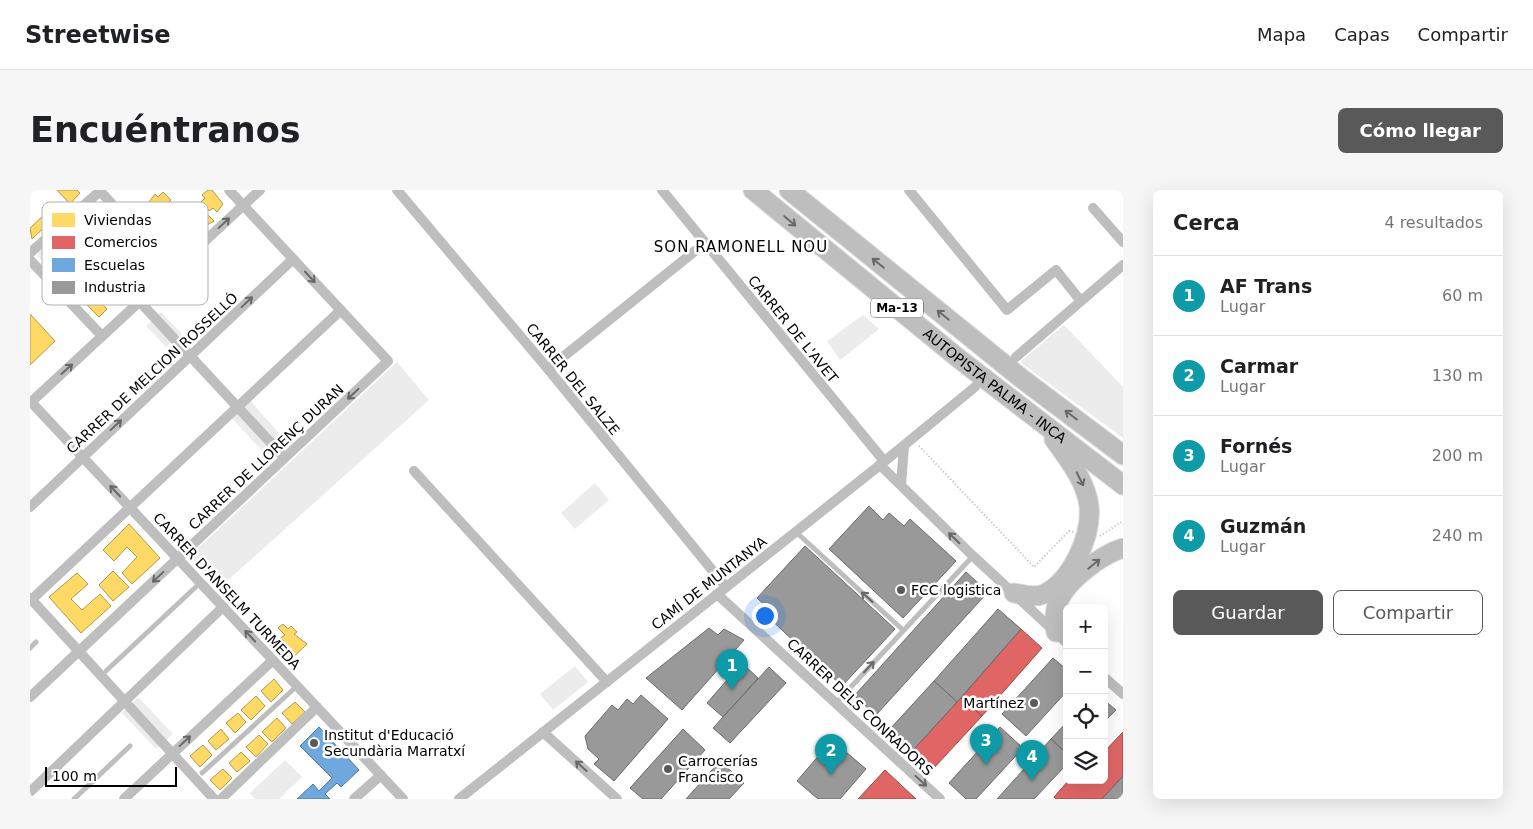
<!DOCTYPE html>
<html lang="es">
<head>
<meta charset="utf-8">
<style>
  :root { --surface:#fff; --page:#f6f6f6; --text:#202124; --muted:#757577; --line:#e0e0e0; --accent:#595959 }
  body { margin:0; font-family:"DejaVu Sans",sans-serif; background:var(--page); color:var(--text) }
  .controls { position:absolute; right:15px; bottom:15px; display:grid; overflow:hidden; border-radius:8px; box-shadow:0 5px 20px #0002 }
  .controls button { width:45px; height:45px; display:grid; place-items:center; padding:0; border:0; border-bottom:1px solid var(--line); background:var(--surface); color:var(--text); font:25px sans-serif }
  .scale { position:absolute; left:15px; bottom:12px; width:132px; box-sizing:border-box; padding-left:5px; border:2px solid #000; border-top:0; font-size:14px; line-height:18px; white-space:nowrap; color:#000; -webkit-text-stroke:4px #fff; paint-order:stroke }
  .you { position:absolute; left:734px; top:425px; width:18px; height:18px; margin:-12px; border:4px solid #fff; border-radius:50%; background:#1a73e8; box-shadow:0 0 0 8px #1a73e833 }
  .badge { display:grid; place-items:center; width:32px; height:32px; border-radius:50%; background:var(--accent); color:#fff; font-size:16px; font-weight:700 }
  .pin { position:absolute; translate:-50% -41px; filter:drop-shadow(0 1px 2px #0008) }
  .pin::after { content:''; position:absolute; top:26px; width:18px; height:15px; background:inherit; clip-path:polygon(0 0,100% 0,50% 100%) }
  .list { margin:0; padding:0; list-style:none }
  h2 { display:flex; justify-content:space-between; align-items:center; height:65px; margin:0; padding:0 20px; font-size:21px }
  h2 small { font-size:16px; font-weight:400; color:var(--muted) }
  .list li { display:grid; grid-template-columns:32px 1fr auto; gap:15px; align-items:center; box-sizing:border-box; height:80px; padding:0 20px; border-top:1px solid var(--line) }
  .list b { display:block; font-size:19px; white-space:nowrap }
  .list p { margin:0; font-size:16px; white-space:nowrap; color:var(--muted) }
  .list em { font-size:16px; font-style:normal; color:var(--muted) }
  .actions { display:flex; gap:10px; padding:15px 20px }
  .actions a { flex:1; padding:11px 0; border:1px solid var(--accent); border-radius:8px; text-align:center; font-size:18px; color:var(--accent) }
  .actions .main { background:var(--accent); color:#fff }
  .icon { flex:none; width:28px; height:28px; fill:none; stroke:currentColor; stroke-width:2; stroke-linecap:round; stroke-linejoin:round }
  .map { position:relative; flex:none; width:1093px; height:609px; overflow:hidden; border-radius:8px }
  header { display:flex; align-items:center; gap:30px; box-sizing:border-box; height:70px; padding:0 25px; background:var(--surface); border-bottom:1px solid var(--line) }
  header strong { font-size:24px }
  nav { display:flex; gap:28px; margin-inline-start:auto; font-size:18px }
  .intro { display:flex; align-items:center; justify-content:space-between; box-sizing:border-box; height:120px; padding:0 30px }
  h1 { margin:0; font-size:35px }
  .button { padding:12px 22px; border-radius:8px; background:var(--accent); color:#fff; font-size:18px; font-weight:700 }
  main { display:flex; gap:30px; padding:0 30px }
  aside { flex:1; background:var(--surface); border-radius:8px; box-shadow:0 5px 20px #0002 }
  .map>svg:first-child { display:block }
</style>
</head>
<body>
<header>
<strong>Streetwise</strong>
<nav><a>Mapa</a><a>Capas</a><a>Compartir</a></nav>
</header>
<div class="intro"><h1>Encuéntranos</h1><a class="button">Cómo llegar</a></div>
<main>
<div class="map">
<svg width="1093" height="609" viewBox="0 0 1093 609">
  <rect width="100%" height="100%" fill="#fff"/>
  <g fill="#ececec">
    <polygon points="34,36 54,57 24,85 7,65"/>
    <polygon points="131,122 152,144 136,157 116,136"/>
    <polygon points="833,125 849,139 810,170 797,151"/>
    <polygon points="1034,135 1093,197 1093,248 990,172"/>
    <polygon points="367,172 399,210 188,399 160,366"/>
    <polygon points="218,208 253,248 235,264 200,226"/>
    <polygon points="565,293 579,310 545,339 531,323"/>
    <polygon points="545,476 558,492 523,520 510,504"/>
    <polygon points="108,507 143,544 126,559 92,523"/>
    <polygon points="255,570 272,587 249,609 225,609 220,603"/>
  </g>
  <g fill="#ffd966" stroke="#b29847">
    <polygon points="27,0 47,0 50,3 40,14"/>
    <polygon points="178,0 182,0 193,14 187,22 183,18 179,21 171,12 175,8 172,5"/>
    <polygon points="133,2 141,10 129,22 119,12 125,4 128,7"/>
    <polygon points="167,14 184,31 172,38 171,36 167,41 156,30 163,24 160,21"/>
    <polygon points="15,24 21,31 2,49 0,38"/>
    <polygon points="59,100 77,119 69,127 51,109"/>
    <polygon points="0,124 25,151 0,175"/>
    <polygon points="99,334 130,368 102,394 92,383 107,367 97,357 84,371 73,360"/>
    <polygon points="83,381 99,397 83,411 69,395"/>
    <polygon points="47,383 58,394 41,409 52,420 70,404 81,416 51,443 19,407"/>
    <polygon points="253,434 258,439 261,436 267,442 264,444 277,454 256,474 249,466 252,464 248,460 255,452 251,448 255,445 248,438"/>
    <polygon points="244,489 253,500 241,512 231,501"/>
    <polygon points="226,506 235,516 221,530 211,520"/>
    <polygon points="265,512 275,522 262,534 252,523"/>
    <polygon points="208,523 216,532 205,543 196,533"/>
    <polygon points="247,528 256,538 242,552 232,542"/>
    <polygon points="191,539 199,549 186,560 178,551"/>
    <polygon points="229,545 238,554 226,567 216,557"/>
    <polygon points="173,555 182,565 170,577 160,566"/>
    <polygon points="211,562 220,571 207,582 199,573"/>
    <polygon points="193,579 202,588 190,600 180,590"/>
  </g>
  <g fill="#e06666" stroke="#9d4747">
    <polygon points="991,439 1012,458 952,526 931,508"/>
    <polygon points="931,508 952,526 903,579 883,560"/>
    <polygon points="1093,542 1093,586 1072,609 1026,609 1024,607 1039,590 1074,590 1074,562"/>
    <polygon points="855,580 886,609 828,609"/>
  </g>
  <polygon fill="#6fa8dc" stroke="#4e769a" points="289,537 329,580 311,597 307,593 295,604 300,609 267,609 283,594 289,601 302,588 270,556"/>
  <g fill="#999" stroke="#6b6b6b">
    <polygon points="839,316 853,330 859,323 874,336 880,329 926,371 873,428 799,359"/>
    <polygon points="775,356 865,439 812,496 738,427 742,422 727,408"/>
    <polygon points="936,382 958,402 846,525 824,506"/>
    <polygon points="968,419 991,439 927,512 904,491"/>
    <polygon points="679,438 688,445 694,439 714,450 652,520 616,488"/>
    <polygon points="1023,468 1037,480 1037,501 996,546 972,524"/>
    <polygon points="712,473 728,488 693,527 677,513"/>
    <polygon points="739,477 756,493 700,553 683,538"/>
    <polygon points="904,491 927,512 883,560 860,539"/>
    <polygon points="611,505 638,529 584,591 564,574 569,569 558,559 555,546 582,515 588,520 597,509 603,514"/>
    <polygon points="1074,510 1086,520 1074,532"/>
    <polygon points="1037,532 1037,564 1021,549"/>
    <polygon points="970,537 993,558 946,609 936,609 919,593"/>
    <polygon points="653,539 675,560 631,609 613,609 600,598"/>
    <polygon points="1021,549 1037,564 1037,574 1004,609 967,609"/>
    <polygon points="802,550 836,579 810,609 788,609 767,591"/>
    <polygon points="690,571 714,593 699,609 656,609"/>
    <polygon points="1093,586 1093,609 1072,609"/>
  </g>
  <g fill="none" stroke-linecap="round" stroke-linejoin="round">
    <defs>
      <g id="highway">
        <path id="s1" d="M723,0L928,168L1093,295"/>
        <polyline points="759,0 991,188 1093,265"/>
        <path d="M984,403C994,405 1005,408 1014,404C1042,391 1062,345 1059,316C1056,291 1038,269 1024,249"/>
        <path d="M1026,442C1025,434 1024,424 1027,415C1034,392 1071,365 1093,358"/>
      </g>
    </defs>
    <use href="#highway" stroke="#dbdbdb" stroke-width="21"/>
    <g stroke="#b9b9b9" stroke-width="2" stroke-dasharray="1 2.5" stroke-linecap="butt">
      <polyline points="889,256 1004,377 1039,341 1044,342"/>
      <polyline points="1070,346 1093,331"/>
    </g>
    <g stroke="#bebebe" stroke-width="5">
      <polyline points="766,342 873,440"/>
      <polyline points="0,458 6,452"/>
      <polyline points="76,481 170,393"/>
      <polyline points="806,513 943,366"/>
      <polyline points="172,583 267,496"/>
      <polyline points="44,609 100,556"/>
    </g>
    <g stroke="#bebebe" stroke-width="10">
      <polyline points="69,0 143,80"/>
      <polyline points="367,0 518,179 696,397"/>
      <polyline points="632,0 854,271"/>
      <polyline points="879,0 977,120 1026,80 1050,110"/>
      <polyline points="1063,18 1093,52"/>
      <polyline points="0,63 70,1"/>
      <polyline points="0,70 72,146"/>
      <polyline points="110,112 254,267"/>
      <polyline points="986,167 1093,75"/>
      <polyline points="518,179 675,53"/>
      <polyline points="1,212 373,609"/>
      <polyline points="0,213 230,0"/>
      <polyline points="850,275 943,366 1037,453"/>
      <polyline points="384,281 577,492"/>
      <polyline points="871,295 874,256"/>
      <polyline points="0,317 263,69"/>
      <polyline points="687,404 910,609"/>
      <polyline points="0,408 184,609"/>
      <polyline points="0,411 311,120"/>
      <polyline points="1074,487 1093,504"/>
      <polyline points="0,507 358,171 199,0"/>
      <polyline points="513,542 587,609"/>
      <polyline points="0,602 193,417"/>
      <polyline points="94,609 243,470"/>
      <polyline points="191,609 287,517"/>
      <polyline points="324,609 351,585"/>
      <polyline points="429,609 850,275 945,197"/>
    </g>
    <use href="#highway" stroke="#bebebe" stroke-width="19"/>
  </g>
  <defs><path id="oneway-shaft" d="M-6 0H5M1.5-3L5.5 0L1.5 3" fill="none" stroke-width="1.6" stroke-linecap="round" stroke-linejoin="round" transform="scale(1.25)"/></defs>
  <g stroke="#686868">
    <use href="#oneway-shaft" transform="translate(760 31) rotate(40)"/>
    <use href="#oneway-shaft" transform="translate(194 33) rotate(-43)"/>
    <use href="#oneway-shaft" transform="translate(848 73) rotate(-141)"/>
    <use href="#oneway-shaft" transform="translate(280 87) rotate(47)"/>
    <use href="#oneway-shaft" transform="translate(217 112) rotate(-43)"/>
    <use href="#oneway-shaft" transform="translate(913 125) rotate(-141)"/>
    <use href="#oneway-shaft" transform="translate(37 179) rotate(-42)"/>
    <use href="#oneway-shaft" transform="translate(323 204) rotate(137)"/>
    <use href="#oneway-shaft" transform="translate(1041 225) rotate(-143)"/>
    <use href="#oneway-shaft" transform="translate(86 235) rotate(-43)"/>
    <use href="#oneway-shaft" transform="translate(1050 289) rotate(63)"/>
    <use href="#oneway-shaft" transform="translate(85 301) rotate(-133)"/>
    <use href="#oneway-shaft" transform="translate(924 348) rotate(-136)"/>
    <use href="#oneway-shaft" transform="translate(1064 374) rotate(-39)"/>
    <use href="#oneway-shaft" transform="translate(128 387) rotate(137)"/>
    <use href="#oneway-shaft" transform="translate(837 407) rotate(-138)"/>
    <use href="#oneway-shaft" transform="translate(220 446) rotate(-133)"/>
    <use href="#oneway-shaft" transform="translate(839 477) rotate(-47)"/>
    <use href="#oneway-shaft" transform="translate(155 551) rotate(-43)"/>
    <use href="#oneway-shaft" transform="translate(551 576) rotate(-138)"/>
    <use href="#oneway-shaft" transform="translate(891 591) rotate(43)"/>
  </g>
  <g fill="#595959" stroke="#fff" stroke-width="2">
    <circle cx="871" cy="400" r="5"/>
    <circle cx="1004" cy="513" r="5"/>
    <circle cx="284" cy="553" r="5"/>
    <circle cx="638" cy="579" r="5"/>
  </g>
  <g text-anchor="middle" stroke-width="5" stroke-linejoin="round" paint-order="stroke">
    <rect fill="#fff" stroke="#4c4c4c" stroke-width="1" x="841" y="108.5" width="52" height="19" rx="4"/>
    <g font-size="12" font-weight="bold" fill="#000">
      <text x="867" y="122">Ma-13</text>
    </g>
    <g font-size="14" fill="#000" stroke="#fff">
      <text transform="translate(763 139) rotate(51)" y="5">CARRER DE L'AVET</text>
      <text transform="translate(122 183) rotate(-43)" y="5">CARRER DE MELCION ROSSELLÓ</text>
      <text transform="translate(543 189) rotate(51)" y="5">CARRER DEL SALZE</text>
      <text dy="5" stroke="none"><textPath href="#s1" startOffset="311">AUTOPISTA PALMA - INCA</textPath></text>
      <text transform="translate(236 267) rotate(-43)" y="5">CARRER DE LLORENÇ DURAN</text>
      <text transform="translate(679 393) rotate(-38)" y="5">CAMÍ DE MUNTANYA</text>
      <text transform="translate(197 401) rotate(47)" y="5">CARRER D'ANSELM TURMEDA</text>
      <text transform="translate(830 517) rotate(43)" y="5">CARRER DELS CONRADORS</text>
    </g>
    <g font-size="14" fill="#000" stroke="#fff" text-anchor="start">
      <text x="881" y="405">FCC logistica</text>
      <text x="994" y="518" text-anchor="end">Martínez</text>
      <text x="294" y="550">Institut d'Educació<tspan x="294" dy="16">Secundària Marratxí</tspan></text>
      <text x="648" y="576">Carrocerías<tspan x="648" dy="16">Francisco</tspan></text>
    </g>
    <g font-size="15" letter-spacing="1" fill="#000" stroke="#fff">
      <text x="711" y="62">SON RAMONELL NOU</text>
    </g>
  </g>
  <rect x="12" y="12" width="166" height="103" rx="8" fill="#fff" stroke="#b2b2b2" stroke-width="1"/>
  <rect x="22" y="23" width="23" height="14" fill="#ffd966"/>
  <rect x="22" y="46" width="23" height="13" fill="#e06666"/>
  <rect x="22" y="68" width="23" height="14" fill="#6fa8dc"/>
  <rect x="22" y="91" width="23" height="13" fill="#999"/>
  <g font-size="14" fill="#000">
    <text x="54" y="35">Viviendas</text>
    <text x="54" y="57">Comercios</text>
    <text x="54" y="80">Escuelas</text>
    <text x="54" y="102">Industria</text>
  </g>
</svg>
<div class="controls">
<button>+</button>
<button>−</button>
<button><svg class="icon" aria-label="locate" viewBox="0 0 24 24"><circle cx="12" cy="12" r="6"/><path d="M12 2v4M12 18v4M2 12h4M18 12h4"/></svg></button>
<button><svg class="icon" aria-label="layers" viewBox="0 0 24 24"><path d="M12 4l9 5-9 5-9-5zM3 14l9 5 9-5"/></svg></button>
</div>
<div class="scale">100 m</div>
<div class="you"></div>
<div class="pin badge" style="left:702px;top:500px;background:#0f9aa8">1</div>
<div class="pin badge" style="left:801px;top:585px;background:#0f9aa8">2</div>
<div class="pin badge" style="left:956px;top:575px;background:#0f9aa8">3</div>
<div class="pin badge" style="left:1002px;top:591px;background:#0f9aa8">4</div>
</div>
<aside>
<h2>Cerca<small>4 resultados</small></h2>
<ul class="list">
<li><span class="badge" style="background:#0f9aa8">1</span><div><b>AF Trans</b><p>Lugar</p></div><em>60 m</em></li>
<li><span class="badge" style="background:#0f9aa8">2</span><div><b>Carmar</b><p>Lugar</p></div><em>130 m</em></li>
<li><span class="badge" style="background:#0f9aa8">3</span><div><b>Fornés</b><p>Lugar</p></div><em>200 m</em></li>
<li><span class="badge" style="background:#0f9aa8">4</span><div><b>Guzmán</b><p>Lugar</p></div><em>240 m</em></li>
</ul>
<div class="actions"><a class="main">Guardar</a><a>Compartir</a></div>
</aside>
</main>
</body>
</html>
